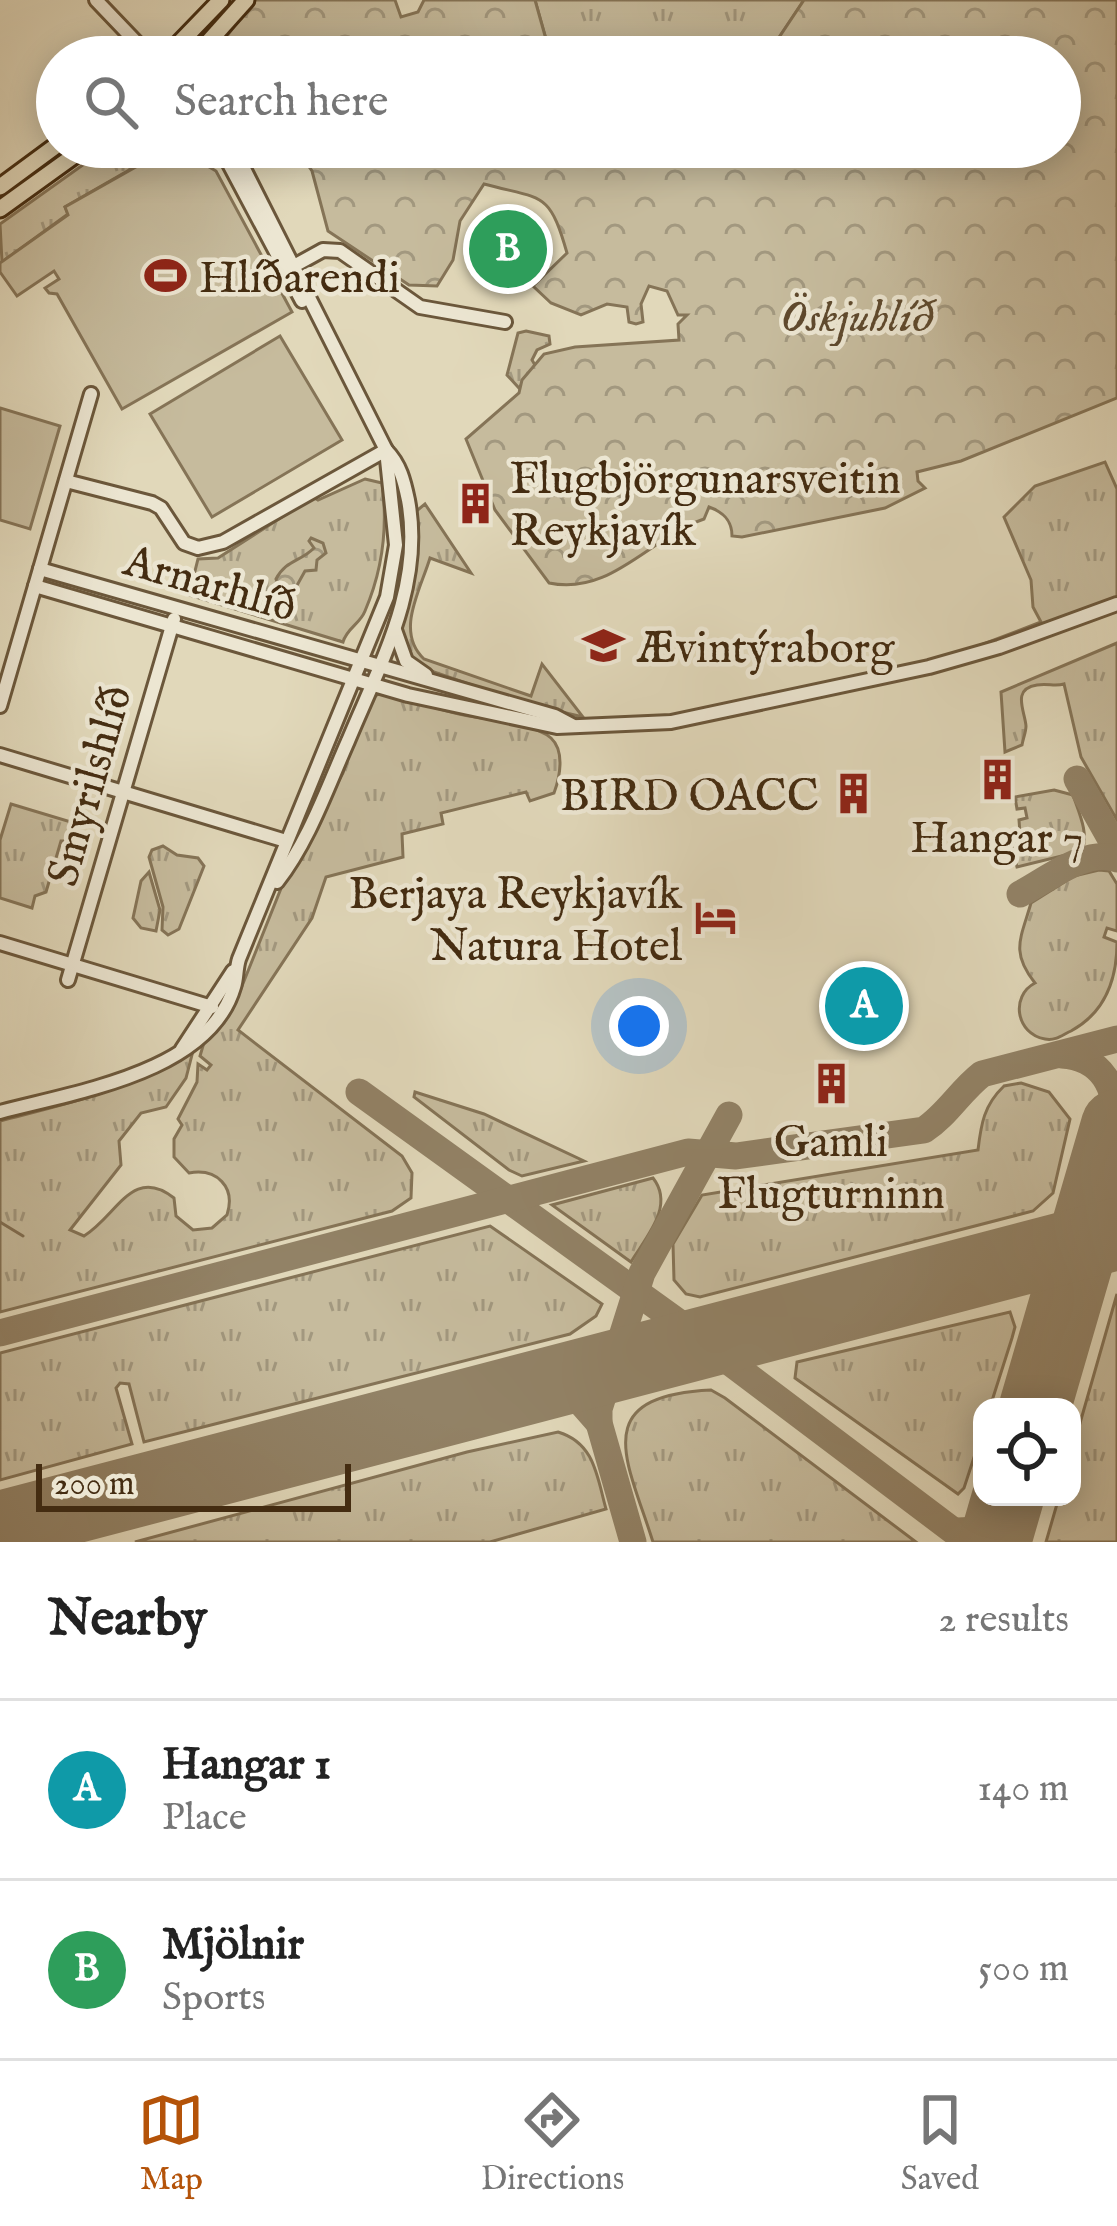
<!DOCTYPE html>
<html lang="en">
<head>
<meta charset="utf-8">
<style>
  :root { --surface:#fff; --page:#f2f2f2; --text:#222; --muted:#767676; --line:#e0e0e0; --accent:#b45309 }
  body { margin:0; font-family:"IM FELL English",serif; background:var(--page); color:var(--text) }
  .controls { position:absolute; right:36px; bottom:36px; display:grid; overflow:hidden; border-radius:24px; box-shadow:0 6px 30px #0003 }
  .controls button { width:108px; height:108px; display:grid; place-items:center; padding:0; border:0; border-bottom:3px solid var(--line); background:var(--surface); color:var(--text); font:60px sans-serif }
  .scale { position:absolute; left:36px; bottom:30px; width:315px; box-sizing:border-box; padding-left:12px; border:6px solid #442c11; border-top:0; font-size:33px; line-height:42px; white-space:nowrap; color:#442c11; -webkit-text-stroke:9px #ece6d2; paint-order:stroke }
  .you { position:absolute; left:639px; top:1026px; width:42px; height:42px; margin:-30px; border:9px solid #fff; border-radius:50%; background:#1a73e8; box-shadow:0 0 0 18px #1a73e833 }
  .badge { display:grid; place-items:center; width:78px; height:78px; border-radius:50%; background:var(--accent); color:#fff; font-size:39px; font-weight:700 }
  .pin { position:absolute; translate:-50% -50%; border:6px solid #fff; box-shadow:0 3px 12px #0006 }
  .list { margin:0; padding:0; list-style:none }
  h2 { display:flex; justify-content:space-between; align-items:center; height:156px; margin:0; padding:0 48px; font-size:51px }
  h2 small { font-size:39px; font-weight:400; color:var(--muted) }
  .list li { display:grid; grid-template-columns:78px 1fr auto; gap:36px; align-items:center; box-sizing:border-box; height:180px; padding:0 48px; border-top:3px solid var(--line) }
  .list b { display:block; font-size:45px; white-space:nowrap }
  .list p { margin:0; font-size:39px; white-space:nowrap; color:var(--muted) }
  .list em { font-size:39px; font-style:normal; color:var(--muted) }
  .icon { flex:none; width:66px; height:66px; fill:none; stroke:currentColor; stroke-width:2; stroke-linecap:round; stroke-linejoin:round }
  .map { position:relative; flex:none; width:1117px; height:1542px; overflow:hidden }
  .search { position:absolute; background:var(--surface); box-shadow:0 6px 30px #0003; left:36px; right:36px; top:36px; height:132px; display:flex; align-items:center; gap:30px; box-sizing:border-box; padding:0 42px; border-radius:66px; color:var(--muted); font-size:45px }
  .sheet { height:516px; background:var(--surface) }
  nav { display:flex; justify-content:space-around; align-items:center; box-sizing:border-box; height:168px; border-top:3px solid var(--line); background:var(--surface); font-size:33px; color:var(--muted) }
  nav a { display:grid; justify-items:center; gap:6px }
  nav .on { color:var(--accent) }
  .map>svg:first-child { display:block }
</style>
</head>
<body>
<div class="map">
<svg width="1117" height="1542" viewBox="0 0 1117 1542">
  <defs>
    <pattern id="grass-tufts" width="24" height="20" patternUnits="userSpaceOnUse" patternTransform="scale(3)"><rect width="24" height="20" fill="#c6bb9d"/><path d="M3 7l-1-3M5 7V3M7 7l1-3M15 17l-1-3M17 17v-4M19 17l1-3" fill="none" stroke="#a2987f"/></pattern>
    <pattern id="forest-crowns" width="20" height="18" patternUnits="userSpaceOnUse" patternTransform="scale(3)"><rect width="20" height="18" fill="#c6bb9d"/><path d="M2 6a3 3 0 1 1 6 0M12 15a3 3 0 1 1 6 0" fill="none" stroke="#a2987f"/></pattern>
  </defs>
  <rect width="100%" height="100%" fill="#e1d8ba"/>
  <filter id="stains"><feTurbulence type="fractalNoise" baseFrequency=".00167" numOctaves="4"/><feColorMatrix values="0 0 0 0 .2 0 0 0 0 .09 0 0 0 0 .02 0 0 0 .5 -.17"/></filter>
  <radialGradient id="worn" r=".72"><stop offset=".6" stop-color="#630" stop-opacity="0"/><stop offset="1" stop-color="#630" stop-opacity=".3"/></radialGradient>
  <g fill="url(#grass-tufts)" stroke="#857457" stroke-width="3">
    <polygon points="535,0 804,0 766,57 551,57"/>
    <polygon points="108,147 143,147 150,158 65,207 68,214 2,262 0,224"/>
    <polygon points="526,331 549,336 550,344 537,350 532,360 535,365 519,388 507,375 518,333"/>
    <polygon points="1105,462 1117,489 1117,598 973,648 1041,622 1033,607 1031,580 1004,517 1035,486"/>
    <path d="M365,479L382,483C388,527 383,569 365,611C360,624 347,628 343,642L189,595L198,559L218,558L313,497L318,500Z"/>
    <path d="M425,504L471,573L430,558C420,591 395,632 424,659L531,696L542,664L583,717L524,703L431,671L409,657L400,631L414,513Z"/>
    <path d="M1117,643V820L1081,757L1064,684C1054,687 1049,683 1037,685C1011,689 1025,711 1026,726C1026,732 1023,739 1022,745L1005,752L1001,692Z"/>
    <path d="M385,692C409,700 434,708 459,714C481,719 535,723 551,738C565,751 560,777 554,793L530,801L526,792L441,813L443,824L402,834L403,857L326,877L312,918L238,1030L402,1156L412,1173L411,1198L392,1211L0,1312V1121C69,1103 135,1090 194,1047L186,1078L166,1107L141,1113L119,1141L121,1165L70,1230L84,1236C117,1216 132,1165 174,1198L176,1216L193,1230L212,1228L227,1215C236,1187 217,1168 189,1173L174,1157V1139L182,1125L178,1119L197,1082L198,1064L207,1070L211,1065L200,1056L205,1039L234,1006L282,886L343,773L368,698Z"/>
    <path d="M1054,790L1073,795C1079,813 1089,833 1082,851L1017,867L1009,835L1020,833L1019,820L1027,818L1025,808L1017,809L1015,797Z"/>
    <polygon points="11,804 71,822 66,841 61,841 46,892 35,896 32,908 0,898 0,840"/>
    <polygon points="163,846 177,855 198,858 204,866 179,929 168,935 162,930 163,907 149,857 152,850"/>
    <path d="M1099,870L1109,871L1117,884V931L1107,928L1104,937L1117,942C1117,979 1106,1012 1071,1031C1062,1035 1056,1041 1045,1039C1016,1034 1010,996 1035,983C1010,952 1021,938 1031,903L1074,876Z"/>
    <polygon points="149,872 160,910 156,931 141,928 133,918 141,881"/>
    <path d="M1021,1083L1049,1092L1070,1119L1053,1193L1033,1211L700,1297L686,1294L674,1280L673,1244L702,1195L978,1150C981,1124 984,1105 1004,1086Z"/>
    <polygon points="415,1092 484,1114 584,1161 522,1176 509,1170 414,1097"/>
    <path d="M653,1178C675,1206 646,1237 631,1262L552,1205Z"/>
    <polygon points="490,1226 602,1304 596,1316 570,1334 144,1442 129,1384 120,1383 116,1388 132,1444 0,1480 0,1353"/>
    <polygon points="1117,1294 1117,1542 1046,1542 1059,1497 1072,1497 1072,1451"/>
    <polygon points="1010,1312 1015,1327 1012,1338 990,1407 982,1407 982,1433 964,1488 958,1494 795,1378 797,1362"/>
    <path d="M711,1390L725,1398L916,1542H653C628,1462 586,1396 711,1390Z"/>
    <path d="M558,1432C595,1443 597,1477 606,1509L490,1542H135L467,1452Z"/>
  </g>
  <g fill="url(#forest-crowns)" stroke="#857457" stroke-width="3">
    <polygon points="254,0 395,0 401,17 418,12 424,0 535,0 551,57 211,57"/>
    <path d="M804,0H1117V398L961,461L917,472L918,481L925,488L885,508L742,537L732,536C732,520 723,512 709,507L704,519C649,538 611,596 549,583L495,510L466,439L519,393L522,380L544,354L575,347L679,340L678,324L687,315H678L667,291L649,286L641,304L643,322L636,324L629,322L627,307L607,304L581,315L551,303L533,286L567,253C549,190 543,200 484,184L460,221L453,260L437,286L409,285L328,231L312,171L295,147H575L577,152L602,147H1060V57H766Z"/>
    <path d="M311,538L323,543L326,553L317,560L316,570L305,571L295,589L281,592L276,579C286,560 300,562 314,548L309,541Z"/>
  </g>
  <g fill="#c6bb9d" stroke="#857457" stroke-width="3">
    <polygon points="143,147 175,147 216,171 292,312 122,409 57,294 49,293 45,288 59,279 54,271 17,296 0,272 0,263 68,215 65,207 150,159"/>
    <polygon points="280,336 342,440 212,517 150,414"/>
    <polygon points="0,408 60,426 30,529 0,520"/>
  </g>
  <g fill="none" stroke-linecap="round" stroke-linejoin="round">
    <polyline stroke="#827054" stroke-width="3" points="0,1222 23,1236"/>
    <g stroke="#928266" stroke-width="27">
      <polyline points="1077,779 1117,850"/>
      <path d="M1020,894C1047,880 1087,847 1117,859"/>
      <path d="M1062,1055C1103,1058 1116,1087 1117,1125"/>
      <polyline points="359,1092 685,1327 707,1335 755,1329"/>
      <path d="M0,1333L688,1152L736,1156L924,1130C947,1115 960,1091 982,1074L1117,1039"/>
      <polyline points="683,1348 711,1352 728,1361 968,1542"/>
      <polyline points="562,1380 599,1364 615,1347"/>
      <polyline points="536,1387 577,1398 599,1423"/>
      <polyline points="607,1387 623,1369 640,1359"/>
      <polyline points="958,1531 979,1530 1002,1517"/>
      <polyline points="633,1542 599,1423 599,1409 642,1273 729,1115"/>
    </g>
    <g stroke="#928266" stroke-width="72">
      <polyline points="1035,1407 1117,1125"/>
      <polyline points="0,1527 1117,1234"/>
      <polyline points="995,1542 1008,1497"/>
    </g>
    <defs>
      <g id="minor">
        <polyline points="96,0 137,43 158,57"/>
        <polyline points="220,147 302,301"/>
        <polyline points="283,272 323,250 340,251 420,307 505,322"/>
        <polyline points="66,481 152,503 161,508 184,543 198,548 223,542 386,450"/>
        <polyline points="40,569 555,716 572,725"/>
        <polyline points="35,586 408,695 557,727 671,722 929,667 999,647 1117,604"/>
        <polyline points="395,630 406,661 426,675"/>
        <polyline points="0,706 91,394"/>
        <polyline points="0,755 286,841"/>
        <path d="M277,882C309,841 327,788 348,741C380,664 424,586 408,500C404,481 400,464 386,450"/>
        <polyline points="0,943 212,1007"/>
        <polyline points="68,980 174,619"/>
        <polyline points="182,1049 233,971"/>
        <path d="M0,1112C74,1092 209,1073 234,987C237,978 236,968 239,959L387,597L396,545L386,450L233,147"/>
      </g>
      <g id="major">
        <polyline points="166,57 221,0"/>
        <polyline points="195,57 246,0"/>
        <polyline points="0,187 57,145"/>
        <polyline points="0,209 86,147"/>
      </g>
    </defs>
    <use href="#minor" stroke="#6b573b" stroke-width="18"/>
    <use href="#major" stroke="#442c11" stroke-width="21"/>
    <use href="#minor" stroke="#ece6d2" stroke-width="12"/>
    <use href="#major" stroke="#e1d8ba" stroke-width="15"/>
  </g>
  <defs>
    <symbol id="stadium-bare" viewBox="-9 -9 18 18"><path d="M0-5a6.5 5 0 1 0 0 10a6.5 5 0 1 0 0-10ZM-3.5-1.8h7v3.6h-7Z" fill="#8f2418" stroke="#ece6d2" stroke-width="2.5" paint-order="stroke"/></symbol>
    <symbol id="building-bare" viewBox="-9 -9 18 18"><path d="M-4-6H4V6H1V3H-1V6H-4ZM-2.5-4.3h1.7v1.8h-1.7ZM.8-4.3h1.7v1.8H.8ZM-2.5-1h1.7V.8h-1.7ZM.8-1h1.7V.8H.8Z" fill="#8f2418" stroke="#ece6d2" stroke-width="2.5" paint-order="stroke"/></symbol>
    <symbol id="school-bare" viewBox="-9 -9 18 18"><path d="M0-5L7-2L0 1L-7-2ZM-4 1L0 2.5L4 1V4Q0 6-4 4Z" fill="#8f2418" stroke="#ece6d2" stroke-width="2.5" paint-order="stroke"/></symbol>
    <symbol id="hotel-bare" viewBox="-9 -9 18 18"><path d="M-6-4.5h1.5V1H6V5H4.5V3h-9V5H-6ZM-4 0a1.8 1.8 0 1 1 3.6 0ZM.5 0V-2.5h3Q6-2.5 6 0Z" fill="#8f2418" stroke="#ece6d2" stroke-width="2.5" paint-order="stroke"/></symbol>
  </defs>
  <g fill-rule="evenodd">
    <use href="#stadium-bare" x="136" y="246" width="59" height="59"/>
    <use href="#building-bare" x="446" y="474" width="59" height="59"/>
    <use href="#school-bare" x="574" y="616" width="59" height="59"/>
    <use href="#building-bare" x="968" y="750" width="59" height="59"/>
    <use href="#building-bare" x="824" y="764" width="59" height="59"/>
    <use href="#hotel-bare" x="686" y="888" width="59" height="59"/>
    <use href="#building-bare" x="802" y="1054" width="59" height="59"/>
  </g>
  <g text-anchor="middle" stroke-width="9" stroke-linejoin="round" paint-order="stroke">
    <g font-size="45" fill="#442c11" stroke="#ece6d2" text-anchor="start">
      <text x="199" y="292">Hlíðarendi</text>
      <text x="510" y="493">Flugbjörgunarsveitin<tspan x="510" dy="52">Reykjavík</tspan></text>
      <text x="637" y="662">Ævintýraborg</text>
      <text x="819" y="810" text-anchor="end">BIRD OACC</text>
      <text x="997" y="852" text-anchor="middle">Hangar 7</text>
      <text x="682" y="908" text-anchor="end">Berjaya Reykjavík<tspan x="682" dy="52">Natura Hotel</tspan></text>
      <text x="831" y="1156" text-anchor="middle">Gamli<tspan x="831" dy="52">Flugturninn</tspan></text>
    </g>
    <g font-size="45" font-style="italic" fill="#5e492d" stroke="#ece6d2">
      <text x="857" y="331">Öskjuhlíð</text>
    </g>
    <g font-size="45" fill="#442c11" stroke="#ece6d2">
      <text transform="translate(211 582) rotate(16)" y="16">Arnarhlíð</text>
      <text transform="translate(88 785) rotate(-74)" y="16">Smyrilshlíð</text>
    </g>
  </g>
  <rect width="100%" height="100%" filter="url(#stains)"/>
  <rect width="100%" height="100%" fill="url(#worn)"/>
</svg>
<div class="controls">
<button><svg class="icon" aria-label="locate" viewBox="0 0 24 24"><circle cx="12" cy="12" r="6"/><path d="M12 2v4M12 18v4M2 12h4M18 12h4"/></svg></button>
</div>
<div class="scale">200 m</div>
<div class="you"></div>
<div class="pin badge" style="left:864px;top:1006px;background:#0f9aa8">A</div>
<div class="pin badge" style="left:508px;top:249px;background:#2e9e5b">B</div>
<div class="search"><svg class="icon" aria-label="search" viewBox="0 0 24 24"><circle cx="10" cy="10" r="6"/><path d="M15 15l6 6"/></svg>Search here</div>
</div>
<section class="sheet">
<h2>Nearby<small>2 results</small></h2>
<ul class="list">
<li><span class="badge" style="background:#0f9aa8">A</span><div><b>Hangar 1</b><p>Place</p></div><em>140 m</em></li>
<li><span class="badge" style="background:#2e9e5b">B</span><div><b>Mjölnir</b><p>Sports</p></div><em>500 m</em></li>
</ul>
</section>
<nav>
<a class="on"><svg class="icon" aria-label="map" viewBox="0 0 24 24"><path d="M3 6l6-2 6 2 6-2v14l-6 2-6-2-6 2zM9 4v14M15 6v14"/></svg>Map</a>
<a><svg class="icon" aria-label="directions" viewBox="0 0 24 24"><path d="M12 3l9 9-9 9-9-9zM9 14v-3h6M13 9l2 2-2 2"/></svg>Directions</a>
<a><svg class="icon" aria-label="saved" viewBox="0 0 24 24"><path d="M7 4h10v16l-5-4-5 4z"/></svg>Saved</a>
</nav>
</body>
</html>
